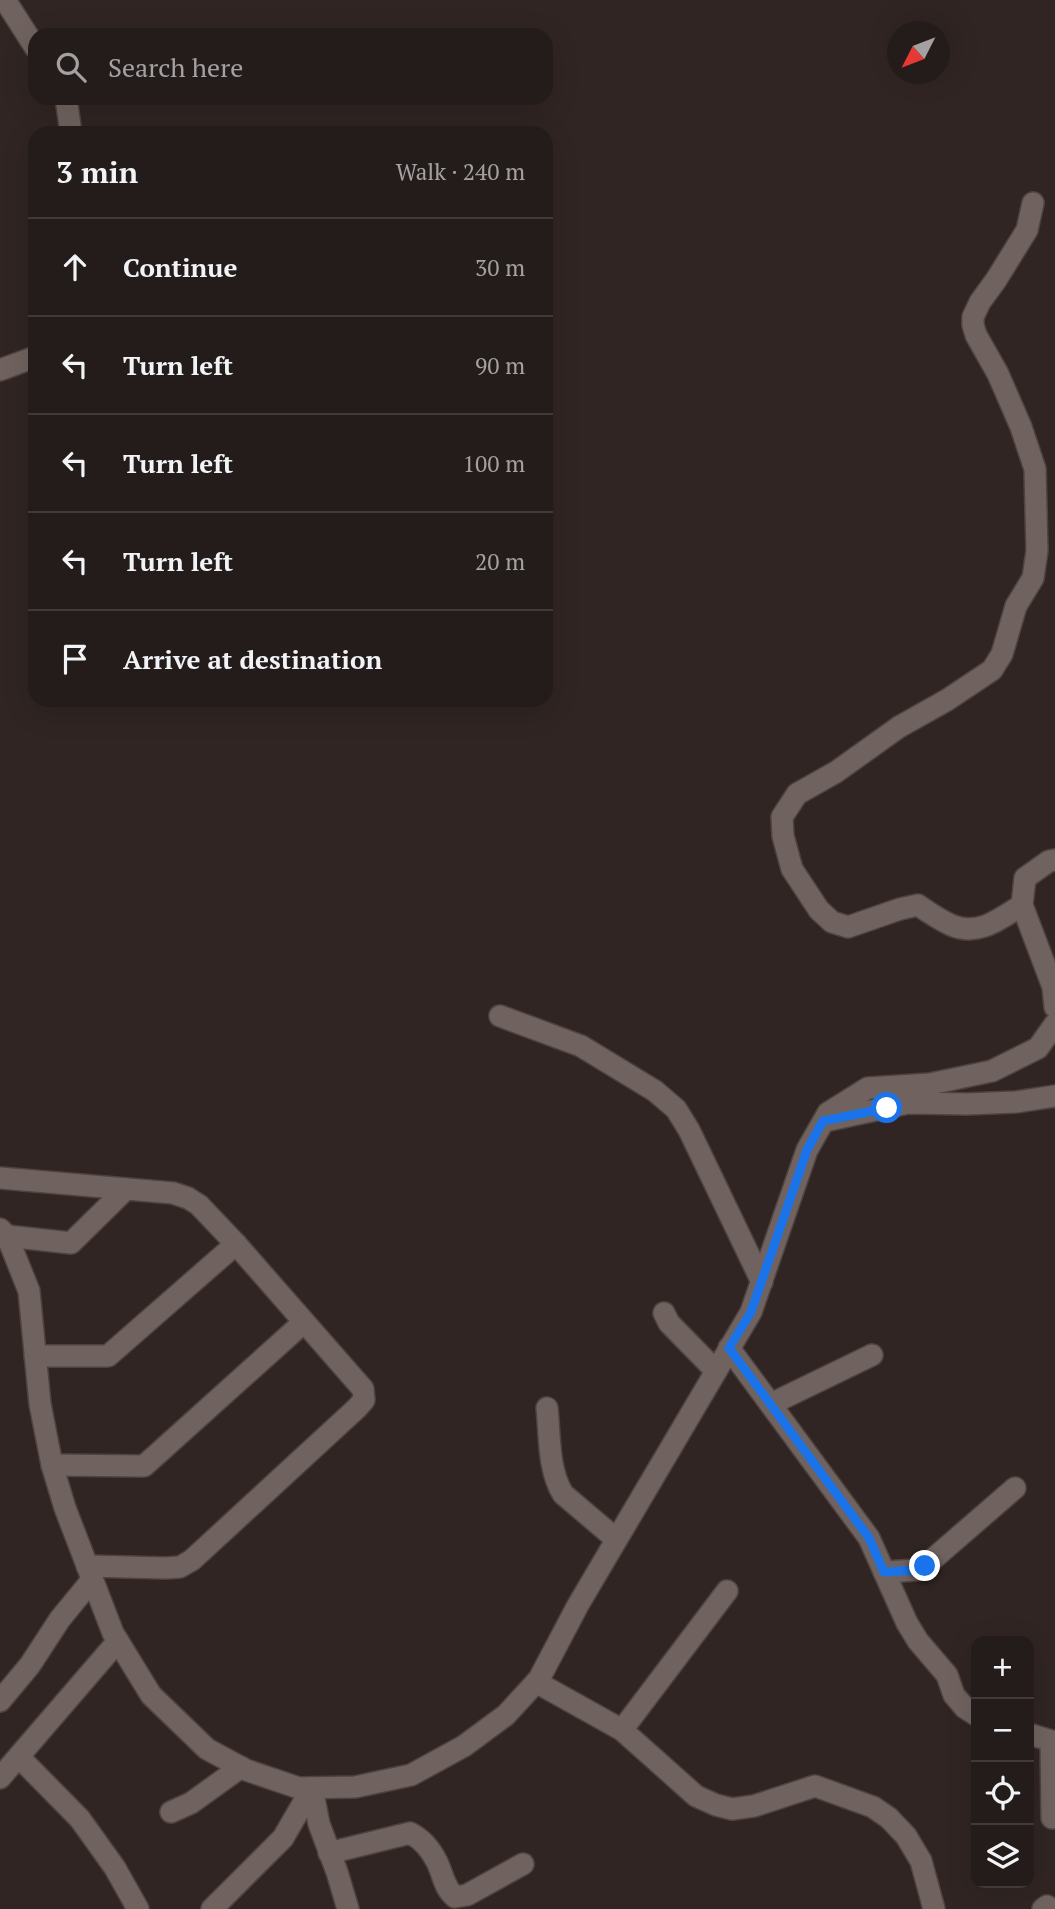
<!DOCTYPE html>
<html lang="en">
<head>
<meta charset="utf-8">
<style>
  :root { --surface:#241c1a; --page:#2c2523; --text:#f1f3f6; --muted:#a3a1a2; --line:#413a39 }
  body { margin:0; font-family:"PT Serif",serif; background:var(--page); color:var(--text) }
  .controls { position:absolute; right:21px; bottom:21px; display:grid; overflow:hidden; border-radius:14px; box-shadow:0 7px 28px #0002 }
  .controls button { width:63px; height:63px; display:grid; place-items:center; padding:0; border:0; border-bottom:2px solid var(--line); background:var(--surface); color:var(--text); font:35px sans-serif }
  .compass { position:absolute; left:887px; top:21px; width:63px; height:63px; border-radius:50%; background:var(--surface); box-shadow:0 7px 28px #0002; rotate:228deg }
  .stop { position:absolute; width:21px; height:21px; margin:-16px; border:5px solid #1a73e8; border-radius:50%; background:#fff }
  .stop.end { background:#1a73e8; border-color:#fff; box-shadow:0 2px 7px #0008 }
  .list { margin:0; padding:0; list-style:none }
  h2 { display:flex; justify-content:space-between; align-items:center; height:91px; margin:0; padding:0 28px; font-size:30px }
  h2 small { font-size:23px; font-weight:400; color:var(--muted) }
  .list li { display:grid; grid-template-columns:46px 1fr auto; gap:21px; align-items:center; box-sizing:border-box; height:98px; padding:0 28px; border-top:2px solid var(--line) }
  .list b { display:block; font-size:26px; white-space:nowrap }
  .list em { font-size:23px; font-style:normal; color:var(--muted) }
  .icon { flex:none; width:38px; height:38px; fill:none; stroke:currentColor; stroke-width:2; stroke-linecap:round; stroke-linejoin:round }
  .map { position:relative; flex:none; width:1055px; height:1909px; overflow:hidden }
  .search { position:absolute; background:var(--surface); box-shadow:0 7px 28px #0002; left:28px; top:28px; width:525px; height:77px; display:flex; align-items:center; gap:18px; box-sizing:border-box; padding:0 24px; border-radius:21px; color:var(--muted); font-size:26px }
  .panel { position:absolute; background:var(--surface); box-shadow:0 7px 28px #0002; left:28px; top:126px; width:525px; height:581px; border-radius:21px }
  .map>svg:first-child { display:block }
</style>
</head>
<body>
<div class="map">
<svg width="1055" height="1909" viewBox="0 0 1055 1909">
  <rect width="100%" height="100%" fill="#302522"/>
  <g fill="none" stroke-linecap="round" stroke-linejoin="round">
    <defs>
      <g id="minor">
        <polyline points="5,0 35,47"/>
        <polyline points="66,98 71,133"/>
        <polyline points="0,370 35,357"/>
        <polyline points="1055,860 1049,861 1025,878 1022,905 1053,987 1055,1007"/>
        <path d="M1022,905C1000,919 978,937 951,925C940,920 928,912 918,905L900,909L848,927L832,922L819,910L792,869L783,836L782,817L797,794L836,772L899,727L947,700L992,670L1002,654L1016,606L1033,578L1037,551L1035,469L1021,427L998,374L976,335L973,325V317L980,302L996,280L1027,230L1033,203"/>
        <polyline points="500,1016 581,1046 655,1091 676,1109 689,1130 762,1282"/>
        <polyline points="825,1121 908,1103 967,1104 1016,1102 1055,1096"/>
        <polyline points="0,1178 173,1193 188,1198 199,1205 236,1244 363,1389 364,1400 357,1408 192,1560 180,1567 166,1568 87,1566"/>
        <polyline points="0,1229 7,1236 29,1291 40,1404 52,1465 65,1508 113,1633 151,1695 207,1749 246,1770 299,1788 355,1787 411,1775 464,1746 506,1715 539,1679 578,1605 751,1312 807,1150 828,1113 868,1088 930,1084 992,1071 1038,1048 1055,1024"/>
        <polyline points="7,1236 71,1243 126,1189"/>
        <polyline points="664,1313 669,1323 716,1371"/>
        <polyline points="729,1348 869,1538 907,1623 918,1641 947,1675 954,1695 965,1708 976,1715"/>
        <polyline points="35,1356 108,1356 236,1244"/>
        <polyline points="771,1404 872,1355"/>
        <path d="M547,1408C550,1436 548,1470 563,1494L616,1539"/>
        <polyline points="52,1465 144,1466 304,1322"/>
        <polyline points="884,1572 917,1570 925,1566 1015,1488"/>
        <polyline points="536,1682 622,1730 696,1796 716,1805 732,1809 754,1806 815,1786 873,1807 889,1818 906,1836 921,1861 934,1909"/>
        <polyline points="0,1701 30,1665 60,1619 92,1580"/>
        <polyline points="622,1730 727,1591"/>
        <polyline points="1029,1734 1055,1742"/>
        <polyline points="1051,1741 1052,1818"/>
        <polyline points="19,1757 80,1819 115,1868 138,1909"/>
        <polyline points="0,1778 118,1641"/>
        <polyline points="312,1788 319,1824 337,1872 348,1909"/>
        <polyline points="171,1812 191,1803 241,1767"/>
        <path d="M329,1853L410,1833C422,1839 431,1850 437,1862C443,1874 444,1888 455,1897L467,1895L523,1864"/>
        <polyline points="212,1909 283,1838 312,1788"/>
        <polyline points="1043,1909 1047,1906"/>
      </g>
    </defs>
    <use href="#minor" stroke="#4d4341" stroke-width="24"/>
    <use href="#minor" stroke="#70635f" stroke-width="21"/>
  </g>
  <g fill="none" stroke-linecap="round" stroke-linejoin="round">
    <polyline stroke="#1a73e8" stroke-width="9" points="887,1108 823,1121 807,1150 751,1312 729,1348 869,1538 884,1572 917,1570 925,1566"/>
  </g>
</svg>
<div class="controls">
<button>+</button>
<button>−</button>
<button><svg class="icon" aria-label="locate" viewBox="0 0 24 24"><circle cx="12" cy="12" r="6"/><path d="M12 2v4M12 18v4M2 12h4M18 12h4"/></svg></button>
<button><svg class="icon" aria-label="layers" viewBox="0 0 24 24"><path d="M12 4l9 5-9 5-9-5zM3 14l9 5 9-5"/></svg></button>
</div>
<svg class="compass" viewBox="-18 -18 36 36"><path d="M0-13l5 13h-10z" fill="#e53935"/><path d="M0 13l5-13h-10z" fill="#a3a1a2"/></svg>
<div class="stop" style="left:887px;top:1108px"></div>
<div class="stop end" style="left:925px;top:1566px"></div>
<div class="search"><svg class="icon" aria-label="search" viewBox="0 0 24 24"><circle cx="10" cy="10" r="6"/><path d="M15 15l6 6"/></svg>Search here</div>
<section class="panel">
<h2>3 min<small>Walk · 240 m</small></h2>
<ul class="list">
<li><svg class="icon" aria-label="ahead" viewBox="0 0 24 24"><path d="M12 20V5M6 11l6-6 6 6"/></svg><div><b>Continue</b></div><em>30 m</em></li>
<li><svg class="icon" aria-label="left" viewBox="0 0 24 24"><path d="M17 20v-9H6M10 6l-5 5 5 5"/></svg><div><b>Turn left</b></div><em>90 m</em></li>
<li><svg class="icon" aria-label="left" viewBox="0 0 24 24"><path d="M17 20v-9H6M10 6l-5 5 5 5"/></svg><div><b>Turn left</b></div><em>100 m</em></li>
<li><svg class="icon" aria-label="left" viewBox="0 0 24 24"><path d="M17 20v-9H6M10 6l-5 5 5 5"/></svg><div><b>Turn left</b></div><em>20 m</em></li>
<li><svg class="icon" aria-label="arrive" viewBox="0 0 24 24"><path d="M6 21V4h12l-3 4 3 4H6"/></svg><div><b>Arrive at destination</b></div></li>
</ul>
</section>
</div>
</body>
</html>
